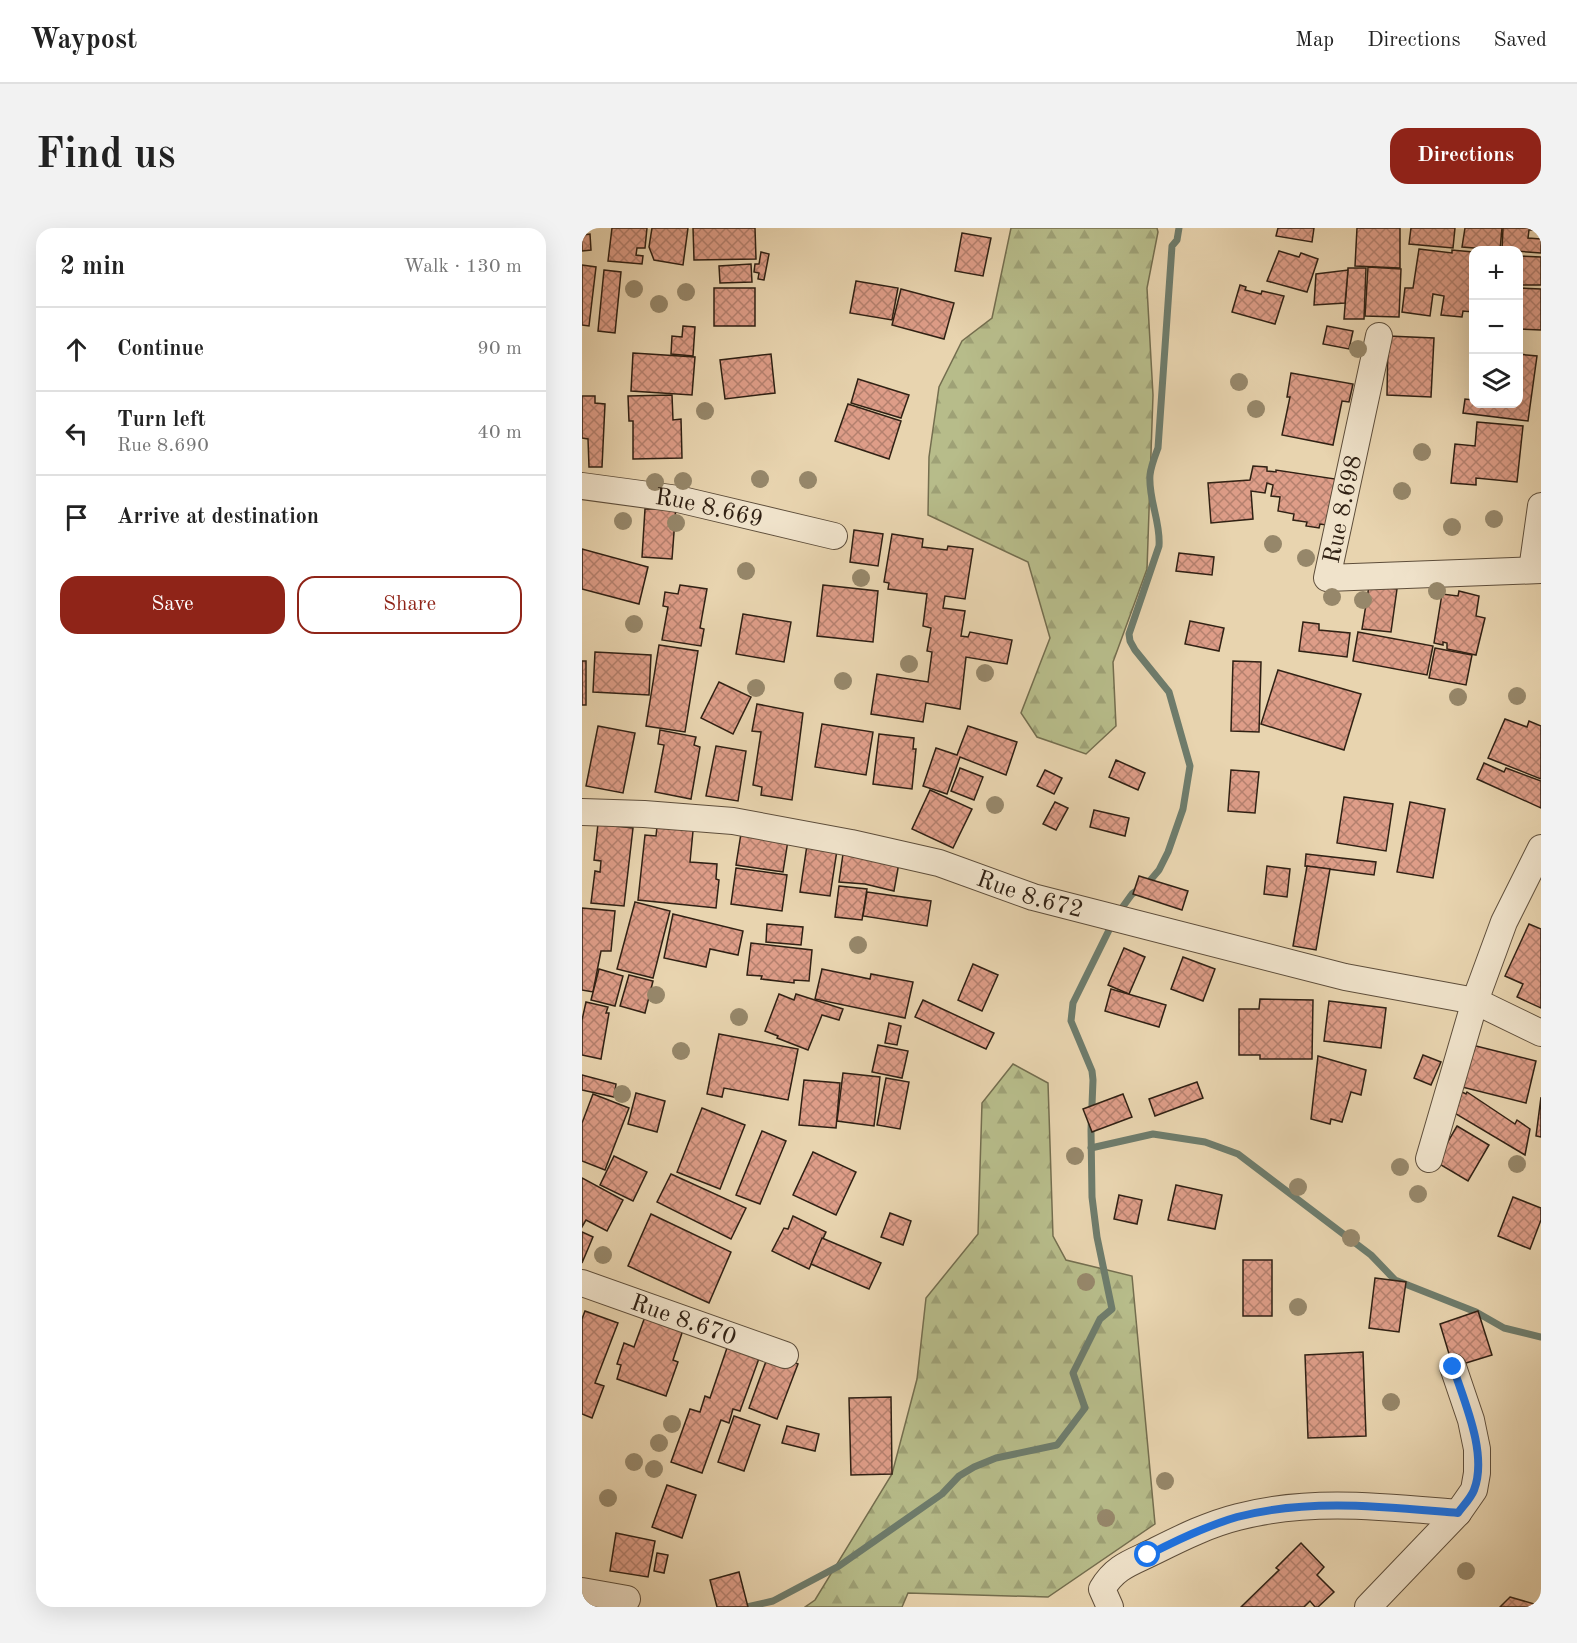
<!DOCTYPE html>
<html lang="en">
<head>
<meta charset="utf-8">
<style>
  :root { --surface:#fff; --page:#f2f2f2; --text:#222; --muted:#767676; --line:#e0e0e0; --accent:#8f2418 }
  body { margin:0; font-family:"Old Standard TT",serif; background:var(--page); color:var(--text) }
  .controls { position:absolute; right:18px; top:18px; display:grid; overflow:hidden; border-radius:12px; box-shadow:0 6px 24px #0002 }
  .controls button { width:54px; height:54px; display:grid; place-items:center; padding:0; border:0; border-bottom:2px solid var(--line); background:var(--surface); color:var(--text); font:30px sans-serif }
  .stop { position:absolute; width:18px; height:18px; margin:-14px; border:4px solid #1a73e8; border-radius:50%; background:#fff }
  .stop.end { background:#1a73e8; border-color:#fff; box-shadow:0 2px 6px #0008 }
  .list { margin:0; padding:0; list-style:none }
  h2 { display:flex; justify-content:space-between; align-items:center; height:78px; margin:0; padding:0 24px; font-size:26px }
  h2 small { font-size:20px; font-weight:400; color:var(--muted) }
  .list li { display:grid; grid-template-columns:39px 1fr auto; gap:18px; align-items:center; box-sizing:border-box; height:84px; padding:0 24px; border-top:2px solid var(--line) }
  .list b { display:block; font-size:22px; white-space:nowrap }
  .list p { margin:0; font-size:20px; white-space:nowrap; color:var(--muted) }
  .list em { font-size:20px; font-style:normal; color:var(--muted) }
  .actions { display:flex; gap:12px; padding:18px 24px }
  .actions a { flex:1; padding:14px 0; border:2px solid var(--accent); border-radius:18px; text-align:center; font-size:21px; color:var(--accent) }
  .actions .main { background:var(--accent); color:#fff }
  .icon { flex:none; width:33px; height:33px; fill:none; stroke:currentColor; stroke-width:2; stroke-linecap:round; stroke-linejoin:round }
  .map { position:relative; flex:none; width:959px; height:1379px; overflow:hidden; border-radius:18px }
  header { display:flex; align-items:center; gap:36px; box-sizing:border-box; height:84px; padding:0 30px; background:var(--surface); border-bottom:2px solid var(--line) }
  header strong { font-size:28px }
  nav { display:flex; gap:33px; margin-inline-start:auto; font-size:21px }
  .intro { display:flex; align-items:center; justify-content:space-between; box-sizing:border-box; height:144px; padding:0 36px }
  h1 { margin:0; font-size:42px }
  .button { padding:15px 27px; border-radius:18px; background:var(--accent); color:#fff; font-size:21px; font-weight:700 }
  main { display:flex; gap:36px; padding:0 36px }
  aside { flex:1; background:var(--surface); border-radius:18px; box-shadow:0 6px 24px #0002 }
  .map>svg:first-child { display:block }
</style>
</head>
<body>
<header>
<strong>Waypost</strong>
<nav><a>Map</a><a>Directions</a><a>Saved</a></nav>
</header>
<div class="intro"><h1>Find us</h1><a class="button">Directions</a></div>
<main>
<aside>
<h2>2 min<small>Walk · 130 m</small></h2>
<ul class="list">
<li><svg class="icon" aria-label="ahead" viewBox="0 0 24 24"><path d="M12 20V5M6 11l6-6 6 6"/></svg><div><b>Continue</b></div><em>90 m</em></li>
<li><svg class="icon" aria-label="left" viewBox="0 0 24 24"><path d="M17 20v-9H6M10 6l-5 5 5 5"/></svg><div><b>Turn left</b><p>Rue 8.690</p></div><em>40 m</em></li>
<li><svg class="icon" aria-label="arrive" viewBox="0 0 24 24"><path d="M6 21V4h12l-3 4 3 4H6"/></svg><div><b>Arrive at destination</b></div></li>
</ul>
<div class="actions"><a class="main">Save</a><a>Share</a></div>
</aside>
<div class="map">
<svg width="959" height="1379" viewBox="0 0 959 1379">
  <defs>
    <pattern id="forest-firs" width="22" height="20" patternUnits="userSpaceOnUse" patternTransform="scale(1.5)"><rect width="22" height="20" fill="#b7bc8a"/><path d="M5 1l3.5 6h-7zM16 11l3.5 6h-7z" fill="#9ea176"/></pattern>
    <pattern id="building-cross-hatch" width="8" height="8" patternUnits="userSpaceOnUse" patternTransform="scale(1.5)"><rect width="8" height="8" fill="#de9d88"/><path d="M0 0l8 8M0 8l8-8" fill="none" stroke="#b4806e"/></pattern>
  </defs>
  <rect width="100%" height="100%" fill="#e8d4af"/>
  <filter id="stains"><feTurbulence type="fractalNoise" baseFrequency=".00333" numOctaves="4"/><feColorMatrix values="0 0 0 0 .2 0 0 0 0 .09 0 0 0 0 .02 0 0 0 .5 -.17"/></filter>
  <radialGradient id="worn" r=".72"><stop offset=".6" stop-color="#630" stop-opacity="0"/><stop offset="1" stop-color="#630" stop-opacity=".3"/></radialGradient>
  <g fill="url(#forest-firs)" stroke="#746e4f" stroke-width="1.5">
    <polygon points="429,0 575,0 576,4 565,60 571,167 565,341 531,434 534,498 504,526 455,509 439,485 468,410 446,334 346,287 347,229 357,159 380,113 410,90"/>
    <polygon points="431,836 466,855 471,1008 484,1032 550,1048 573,1296 466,1369 326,1365 320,1379 223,1379 233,1372 310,1246 335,1151 344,1070 396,1006 400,875"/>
  </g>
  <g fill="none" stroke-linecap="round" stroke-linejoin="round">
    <g stroke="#6e7c6c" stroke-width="7">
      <path d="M537,684L550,666L566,655L577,642L586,624L601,581L608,538L587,464L553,422L548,413L547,406L577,318C579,294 566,271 568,247C569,238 573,228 576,220L590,18L595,12L597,0"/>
      <polyline points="509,920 571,906 623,914 656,926 789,1027 813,1052 894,1084 922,1100 959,1109"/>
      <polyline points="165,1379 191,1373 257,1338 360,1266 377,1248 392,1239 414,1230 475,1217 503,1180 491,1145 518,1091 530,1081 515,1009 510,969 509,902 511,852 510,843 489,793 491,775 531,694"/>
    </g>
  </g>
  <g fill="url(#building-cross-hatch)" stroke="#302114" stroke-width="1.5">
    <polygon points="30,0 65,0 63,20 55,20 54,27 61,28 60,36 26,33"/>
    <polygon points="70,0 106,0 101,37 72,32 67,19"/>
    <polygon points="111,0 173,0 174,31 112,32"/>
    <polygon points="696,0 732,0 730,14 694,8"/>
    <polygon points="775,0 818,0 818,40 773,38"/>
    <polygon points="829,0 873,0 871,20 827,16"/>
    <polygon points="883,0 920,0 918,22 880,19"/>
    <polygon points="921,0 959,0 959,2 947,2 946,10 959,11 959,25 920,22"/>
    <polygon points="380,5 409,10 401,48 373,43"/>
    <polygon points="8,6 9,22 0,23 0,7"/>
    <polygon points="837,21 870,25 870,22 891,24 891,84 881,83 880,89 859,87 862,68 851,66 848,88 820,84 823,60 831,60"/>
    <polygon points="697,23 717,29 719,25 736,31 725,64 685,53"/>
    <polygon points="179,24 187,26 182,52 176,51 177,45 172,44 173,36 177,36"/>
    <polygon points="936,28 959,29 959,57 936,57"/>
    <polygon points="169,36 170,54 138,55 137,38"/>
    <polygon points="0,37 14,39 7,98 0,97"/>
    <polygon points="786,39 819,41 817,89 783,88"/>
    <polygon points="766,40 784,40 782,91 762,91"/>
    <polygon points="22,42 39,44 33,105 16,103"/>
    <polygon points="766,42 763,75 732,77 734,46"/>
    <polygon points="274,53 316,60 310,92 268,85"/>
    <polygon points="658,57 664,59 663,62 679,66 680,63 702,68 693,96 650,84"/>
    <rect x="132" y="60" width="41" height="38"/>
    <polygon points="936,60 959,61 959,102 936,101"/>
    <polygon points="319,61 372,75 362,111 310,97"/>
    <polygon points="101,98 113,99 111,128 89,126 90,108 100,109"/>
    <polygon points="745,98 771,103 767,121 741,116"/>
    <polygon points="806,108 852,110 849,169 805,167"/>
    <polygon points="51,125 113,129 110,167 49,163"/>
    <polygon points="189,126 193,165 143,171 138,132"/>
    <polygon points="936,126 955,128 946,193 881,185 883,171 891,172 891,176 936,176"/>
    <polygon points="709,145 771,156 767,174 760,173 751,217 700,207 708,169 705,169"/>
    <polygon points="276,151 327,167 319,190 269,175"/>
    <polygon points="90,167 91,192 99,191 100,230 51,231 51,193 47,193 46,168"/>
    <polygon points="0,168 13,168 13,175 23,176 20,239 7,239 6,211 0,210"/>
    <polygon points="266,176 319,193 307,231 253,213"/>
    <polygon points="895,194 941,198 935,254 894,250 894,257 869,255 873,216 893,218"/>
    <polygon points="671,238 685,239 685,243 694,244 694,242 760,252 751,298 738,296 737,300 724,298 725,294 711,292 712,286 696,283 698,269 689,268 691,257 685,255 683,265 669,263 671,291 629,295 626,255 668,252"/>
    <polygon points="73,276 94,278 90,331 60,329 63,281 73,281"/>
    <polygon points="272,302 301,306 296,338 268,334"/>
    <polygon points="310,306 341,311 340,319 365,322 366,318 391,321 383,371 363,368 361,380 383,383 379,408 386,409 388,404 430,412 425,436 384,429 378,481 344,475 341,494 289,486 295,446 346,454 350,424 345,423 349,400 341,398 345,366 306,361 307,355 302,354"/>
    <polygon points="0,321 66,339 57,376 0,361"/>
    <polygon points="597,325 632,329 630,347 594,343"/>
    <polygon points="98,357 125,361 118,400 122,401 119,418 80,412 86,379 81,378 83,364 96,366"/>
    <polygon points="241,357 296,363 291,414 235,408"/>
    <polygon points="787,358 815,361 809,404 780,401"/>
    <polygon points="877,363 897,368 894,388 903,390 894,427 865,421 865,415 861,414 861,417 852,415 860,366 876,368"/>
    <polygon points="161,386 209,394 202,434 154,426"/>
    <polygon points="608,393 642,400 637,423 603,416"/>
    <polygon points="721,394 737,396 737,402 768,405 765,429 717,423"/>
    <polygon points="776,404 851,418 845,447 771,433"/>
    <polygon points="77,417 116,423 103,504 64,498"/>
    <polygon points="853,420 890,427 884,457 847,450"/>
    <polygon points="13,424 69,427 67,467 11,464"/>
    <rect x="0" y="433" width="4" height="44"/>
    <polygon points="651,433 679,434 677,504 649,503"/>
    <polygon points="696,442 779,466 762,522 679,496"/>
    <polygon points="137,454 169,469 151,506 119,490"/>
    <polygon points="175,476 221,485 210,572 179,567 180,559 171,557 179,504 170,503"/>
    <polygon points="923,491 945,499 947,493 959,498 959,551 906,530"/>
    <polygon points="240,496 291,504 284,547 233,539"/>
    <polygon points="16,498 53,505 41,565 4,558"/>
    <polygon points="386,498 435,514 424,547 378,529 365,566 341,558 354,520 375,527"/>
    <polygon points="78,502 114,509 112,517 118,519 109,571 73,564 82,517 76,516"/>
    <polygon points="297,506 332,510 331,521 334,521 330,561 291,556"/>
    <polygon points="134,518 164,523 156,573 124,568"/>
    <polygon points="534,532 563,545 556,562 527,549"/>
    <polygon points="902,535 922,544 924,540 959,553 959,580 895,551"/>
    <polygon points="378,540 401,549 392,572 369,563"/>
    <polygon points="463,542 480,550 472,566 455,558"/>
    <polygon points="649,542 677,544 673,585 646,583"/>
    <polygon points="348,562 390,581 371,620 330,601"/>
    <polygon points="762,569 811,576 804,623 755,615"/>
    <polygon points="473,574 486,580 474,602 461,596"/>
    <polygon points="828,574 863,581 851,650 815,644"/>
    <polygon points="512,582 547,590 543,608 508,599"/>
    <polygon points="76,589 112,593 108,634 135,636 134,651 137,652 134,680 56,672 63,607 74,608"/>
    <polygon points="16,596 51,600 42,678 9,675 13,643 18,644 19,633 12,632"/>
    <polygon points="160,599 207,606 201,644 154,637"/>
    <polygon points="225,617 255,622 248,668 218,664"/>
    <polygon points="262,619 318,629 312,663 283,656 257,654"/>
    <polygon points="724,626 794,634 792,647 723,638"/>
    <polygon points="685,638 708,641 705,669 682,666"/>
    <polygon points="725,638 748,641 734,722 711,718"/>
    <polygon points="154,640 205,647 200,683 149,676"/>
    <polygon points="557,648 606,663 600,682 551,666"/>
    <polygon points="257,658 285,661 280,692 253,689"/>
    <polygon points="285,664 349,673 345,698 281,688"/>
    <polygon points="53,674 88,683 71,750 35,741"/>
    <polygon points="0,680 33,683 29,723 19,723 11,764 0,762"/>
    <polygon points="91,686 161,703 156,727 128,721 124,739 82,730"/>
    <polygon points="185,696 221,699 219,717 184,714"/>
    <polygon points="947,696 959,701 959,780 935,769 941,756 923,748"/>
    <polygon points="169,715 230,722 227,753 212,752 212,755 179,751 180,748 165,747"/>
    <polygon points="542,720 563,729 547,766 526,757"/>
    <polygon points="601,729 633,741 621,773 589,761"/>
    <polygon points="391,736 416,747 400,783 376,772"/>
    <polygon points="17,741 41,748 33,778 9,772"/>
    <polygon points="240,741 288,751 289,746 331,754 323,790 233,771"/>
    <polygon points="47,747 71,753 63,785 38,778"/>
    <polygon points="529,761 584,777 577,799 523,783"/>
    <polygon points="197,766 212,772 214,766 261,781 257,792 240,787 226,822 195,810 196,808 183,803"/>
    <polygon points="678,771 731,772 730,831 678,831 678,827 657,827 657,781 677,781"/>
    <polygon points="341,772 412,805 404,821 333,789"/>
    <polygon points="747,773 804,780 799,820 742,813"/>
    <polygon points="4,774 26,779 24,785 27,785 19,831 0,827 0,792"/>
    <polygon points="307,795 319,798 315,817 303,815"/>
    <polygon points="137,806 216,821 206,872 142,860 140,869 125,866"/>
    <polygon points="886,816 954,833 944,875 876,858"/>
    <polygon points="296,817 326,823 320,850 290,844"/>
    <polygon points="841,827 859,834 849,857 832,850"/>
    <polygon points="736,828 784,842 779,867 769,864 760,894 749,891 748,896 729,891"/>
    <polygon points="261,845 298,849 292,898 255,893"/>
    <polygon points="0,847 34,856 32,869 0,862"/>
    <polygon points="304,850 327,854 318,901 295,897"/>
    <polygon points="222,852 258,855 254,900 217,897"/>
    <polygon points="615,854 621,870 573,888 567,871"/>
    <polygon points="874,861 884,866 885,864 933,896 935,892 948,901 943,927 869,883"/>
    <polygon points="54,865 83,873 75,904 46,896"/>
    <polygon points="11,866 47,880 23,942 0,933 0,895"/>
    <polygon points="541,866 550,889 510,904 501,881"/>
    <polygon points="959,869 959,909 954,908"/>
    <polygon points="120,880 163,897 138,961 95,944"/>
    <polygon points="875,898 907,917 886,953 854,934"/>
    <polygon points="180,903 204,913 178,976 154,967"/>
    <polygon points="231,924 274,944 254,987 211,967"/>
    <polygon points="32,928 65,944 51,973 18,957"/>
    <polygon points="89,946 164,980 149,1011 75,974"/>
    <polygon points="0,950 41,972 25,1003 4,992 0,999"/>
    <polygon points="594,957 640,967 633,1001 586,992"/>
    <polygon points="537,967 560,972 555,996 532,991"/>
    <polygon points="931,969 959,980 959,992 948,1021 916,1008"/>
    <polygon points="308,985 329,993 321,1017 299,1009"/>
    <polygon points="69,986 149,1024 127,1075 46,1038"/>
    <polygon points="211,988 244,1004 227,1041 190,1023 202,1000 206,1001"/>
    <polygon points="0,1004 11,1009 0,1035"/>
    <polygon points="240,1010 299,1035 287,1061 229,1036"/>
    <rect x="661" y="1032" width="29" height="56"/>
    <polygon points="793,1050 824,1054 817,1104 787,1100"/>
    <polygon points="3,1083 36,1095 13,1155 22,1158 10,1190 0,1186 0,1091"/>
    <polygon points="896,1083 910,1127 871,1139 858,1096"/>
    <polygon points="64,1086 102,1099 91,1132 96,1134 84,1168 35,1151 39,1137 35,1136 42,1115 52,1119"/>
    <polygon points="147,1114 179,1125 158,1183 151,1181 147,1195 139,1192 120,1245 89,1234 108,1181 118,1184 123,1168 128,1170"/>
    <polygon points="781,1124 784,1208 726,1210 723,1127"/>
    <polygon points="187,1125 216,1136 195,1191 167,1180"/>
    <polygon points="309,1169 310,1246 269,1247 267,1170"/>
    <polygon points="152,1188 178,1197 162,1243 136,1234"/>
    <polygon points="205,1198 237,1206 233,1223 200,1215"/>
    <polygon points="85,1257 114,1267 100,1310 70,1299"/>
    <polygon points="34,1305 73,1313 66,1349 28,1343"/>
    <polygon points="719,1315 742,1339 735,1347 752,1364 736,1379 733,1379 728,1373 722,1379 659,1379 697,1342 694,1340"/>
    <polygon points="75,1325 86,1327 82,1345 72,1343"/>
    <polygon points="157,1344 166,1379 135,1379 128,1352"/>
    <polygon points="928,1369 959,1378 959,1379 918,1379"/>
  </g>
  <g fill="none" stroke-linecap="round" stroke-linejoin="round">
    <defs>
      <g id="minor">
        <polyline points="797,108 745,350 959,342"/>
        <path id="s1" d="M0,258L96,271L252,308"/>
        <polyline points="950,342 959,278"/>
        <path id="s2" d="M0,584L62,586L151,593L269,615L357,635L451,669L763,749L893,773L959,805"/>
        <polyline points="847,931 893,773 922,694 959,620"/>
        <path id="s3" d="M0,1055L203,1127"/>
        <polyline points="0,1363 45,1371"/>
        <path d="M528,1379L520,1361C534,1337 552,1334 575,1322C601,1309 628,1296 656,1289C728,1270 803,1279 876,1285"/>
        <polyline points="786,1379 876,1285 892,1262 895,1245 895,1221 889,1192 871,1139"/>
      </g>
    </defs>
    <use href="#minor" stroke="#5e4e3b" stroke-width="28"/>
    <use href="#minor" stroke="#f0e3cb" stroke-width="26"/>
  </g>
  <g fill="#96876a">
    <circle cx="52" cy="61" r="9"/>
    <circle cx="104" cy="64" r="9"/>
    <circle cx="77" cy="76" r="9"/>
    <circle cx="776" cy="121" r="9"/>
    <circle cx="657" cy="154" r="9"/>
    <circle cx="674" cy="181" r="9"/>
    <circle cx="123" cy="183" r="9"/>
    <circle cx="840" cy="224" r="9"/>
    <circle cx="178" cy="251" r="9"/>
    <circle cx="226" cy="252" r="9"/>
    <circle cx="101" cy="253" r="9"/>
    <circle cx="73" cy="254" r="9"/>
    <circle cx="820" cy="263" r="9"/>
    <circle cx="912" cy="291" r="9"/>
    <circle cx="41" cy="293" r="9"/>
    <circle cx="94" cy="295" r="9"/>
    <circle cx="870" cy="299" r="9"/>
    <circle cx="691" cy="316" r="9"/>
    <circle cx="724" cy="330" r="9"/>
    <circle cx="164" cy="343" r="9"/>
    <circle cx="279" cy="350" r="9"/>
    <circle cx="855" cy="363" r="9"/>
    <circle cx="750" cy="369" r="9"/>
    <circle cx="781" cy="372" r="9"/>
    <circle cx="52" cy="396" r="9"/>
    <circle cx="327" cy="436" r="9"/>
    <circle cx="403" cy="445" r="9"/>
    <circle cx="261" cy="453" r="9"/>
    <circle cx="174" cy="460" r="9"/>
    <circle cx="935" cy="468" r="9"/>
    <circle cx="876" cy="469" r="9"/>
    <circle cx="413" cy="577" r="9"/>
    <circle cx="276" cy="717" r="9"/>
    <circle cx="74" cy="767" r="9"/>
    <circle cx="157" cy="789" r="9"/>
    <circle cx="99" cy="823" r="9"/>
    <circle cx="40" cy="866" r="9"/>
    <circle cx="493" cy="928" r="9"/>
    <circle cx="935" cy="936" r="9"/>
    <circle cx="818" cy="939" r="9"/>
    <circle cx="716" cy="959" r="9"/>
    <circle cx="836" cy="966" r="9"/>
    <circle cx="769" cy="1010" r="9"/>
    <circle cx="21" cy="1027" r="9"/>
    <circle cx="504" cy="1054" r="9"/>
    <circle cx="716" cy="1079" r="9"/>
    <circle cx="809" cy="1174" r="9"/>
    <circle cx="90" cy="1196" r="9"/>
    <circle cx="77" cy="1215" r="9"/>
    <circle cx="52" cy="1234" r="9"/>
    <circle cx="72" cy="1241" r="9"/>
    <circle cx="583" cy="1253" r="9"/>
    <circle cx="26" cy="1270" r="9"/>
    <circle cx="524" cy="1290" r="9"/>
    <circle cx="884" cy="1343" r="9"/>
  </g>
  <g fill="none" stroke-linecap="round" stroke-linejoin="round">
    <path stroke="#1a73e8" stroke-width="8" d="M566,1327C595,1312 624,1298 655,1289C727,1270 803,1279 876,1285C881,1278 889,1270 892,1262C906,1226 882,1173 871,1139"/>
  </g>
  <g text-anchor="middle" stroke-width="4.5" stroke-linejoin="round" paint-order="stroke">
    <g font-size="24" fill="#302114" stroke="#f0e3cb">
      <text dy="8" stroke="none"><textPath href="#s1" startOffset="129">Rue 8.669</textPath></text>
      <text transform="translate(760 281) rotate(-78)" y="8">Rue 8.698</text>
      <text dy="8" stroke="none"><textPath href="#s2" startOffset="458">Rue 8.672</textPath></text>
      <text dy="8" stroke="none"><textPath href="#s3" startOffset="108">Rue 8.670</textPath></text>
    </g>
  </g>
  <rect width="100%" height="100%" filter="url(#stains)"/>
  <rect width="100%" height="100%" fill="url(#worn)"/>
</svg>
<div class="controls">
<button>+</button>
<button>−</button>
<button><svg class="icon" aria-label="layers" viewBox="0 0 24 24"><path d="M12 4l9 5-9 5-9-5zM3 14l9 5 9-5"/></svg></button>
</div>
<div class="stop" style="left:566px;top:1327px"></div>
<div class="stop end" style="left:871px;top:1139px"></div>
</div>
</main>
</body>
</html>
